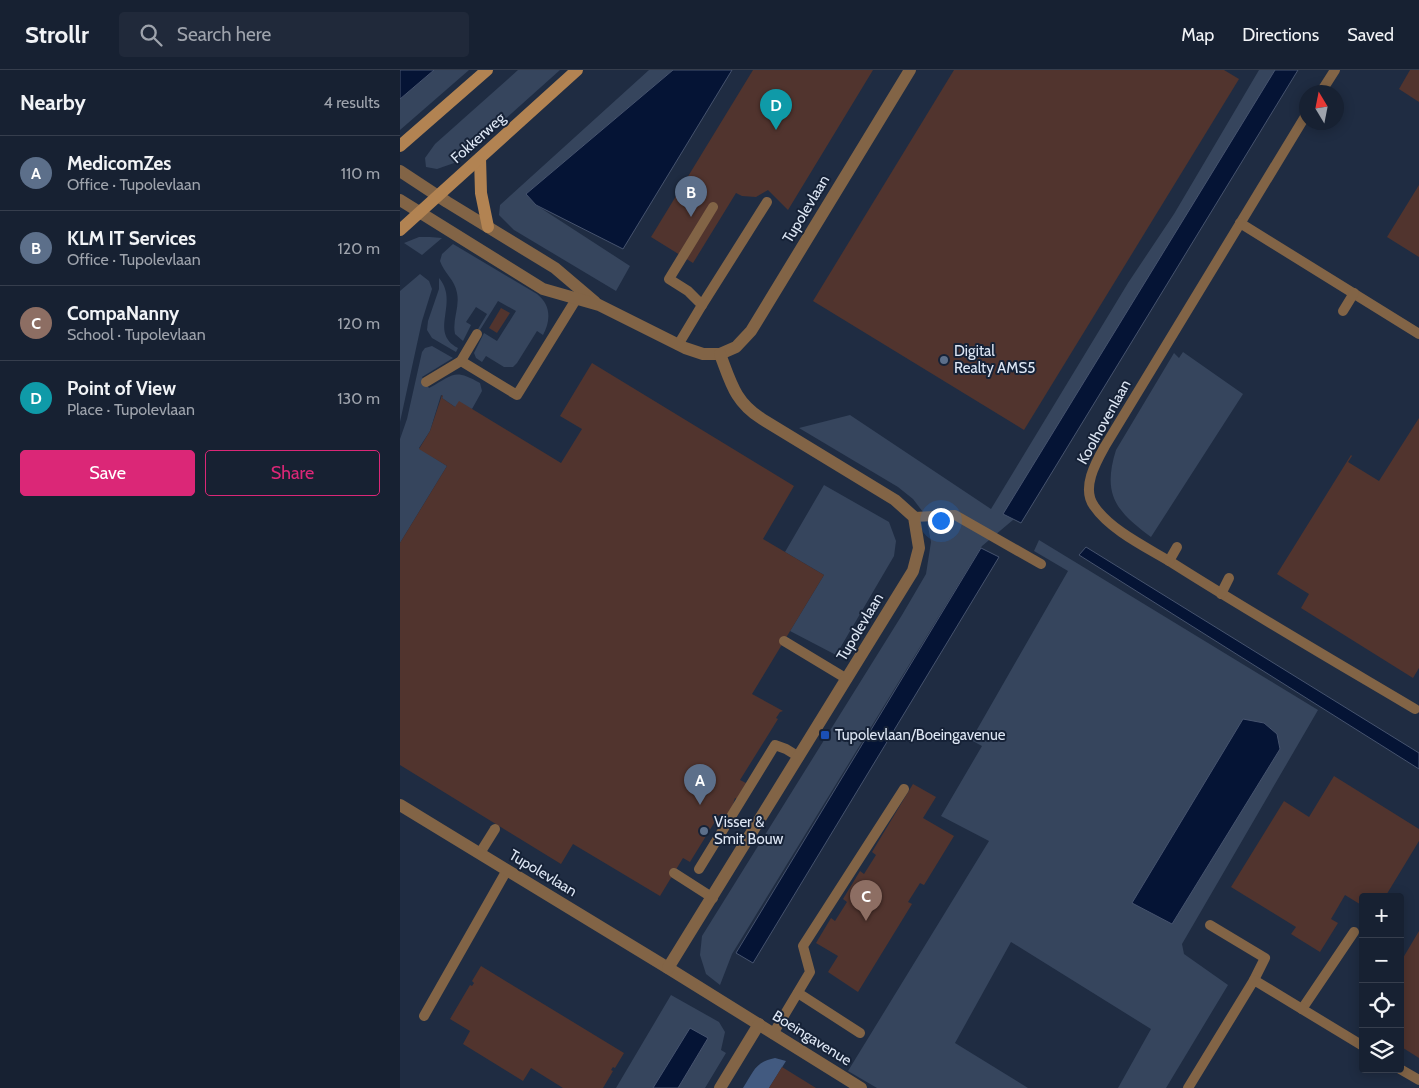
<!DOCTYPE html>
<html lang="en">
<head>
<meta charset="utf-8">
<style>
  :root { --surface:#172132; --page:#20293a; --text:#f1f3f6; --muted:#9ea3ac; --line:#363e4d; --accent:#db2777 }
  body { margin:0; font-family:Cabin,sans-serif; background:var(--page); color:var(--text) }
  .controls { position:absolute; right:15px; bottom:15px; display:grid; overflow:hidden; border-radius:5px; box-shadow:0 2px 12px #0003 }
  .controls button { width:45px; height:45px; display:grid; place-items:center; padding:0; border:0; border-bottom:1px solid var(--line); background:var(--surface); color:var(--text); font:25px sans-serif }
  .compass { position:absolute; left:899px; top:15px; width:45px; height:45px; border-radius:50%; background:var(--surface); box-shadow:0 2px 12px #0003; rotate:350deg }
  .you { position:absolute; left:540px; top:450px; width:18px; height:18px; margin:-12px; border:4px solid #fff; border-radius:50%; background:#1a73e8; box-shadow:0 0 0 8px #1a73e833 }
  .badge { display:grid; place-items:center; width:32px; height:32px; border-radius:50%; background:var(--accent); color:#fff; font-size:16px; font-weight:700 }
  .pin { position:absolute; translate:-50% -41px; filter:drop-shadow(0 1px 2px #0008) }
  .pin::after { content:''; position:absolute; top:26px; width:18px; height:15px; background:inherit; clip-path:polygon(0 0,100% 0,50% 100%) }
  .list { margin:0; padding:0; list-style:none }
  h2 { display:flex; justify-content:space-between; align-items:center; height:65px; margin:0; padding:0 20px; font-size:21px }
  h2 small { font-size:16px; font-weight:400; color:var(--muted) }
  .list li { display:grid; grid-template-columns:32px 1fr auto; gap:15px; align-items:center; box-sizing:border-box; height:75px; padding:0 20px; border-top:1px solid var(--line) }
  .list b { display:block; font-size:19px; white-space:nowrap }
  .list p { margin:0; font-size:16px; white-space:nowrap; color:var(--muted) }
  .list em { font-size:16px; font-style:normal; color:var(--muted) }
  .actions { display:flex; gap:10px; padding:15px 20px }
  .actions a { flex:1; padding:11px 0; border:1px solid var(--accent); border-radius:5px; text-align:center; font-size:18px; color:var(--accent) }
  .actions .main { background:var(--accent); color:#fff }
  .icon { flex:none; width:28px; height:28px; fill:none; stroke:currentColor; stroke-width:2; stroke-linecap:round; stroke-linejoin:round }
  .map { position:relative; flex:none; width:1019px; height:1018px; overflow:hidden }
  header { display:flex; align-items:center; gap:30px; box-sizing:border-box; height:70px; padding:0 25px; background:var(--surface); border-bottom:1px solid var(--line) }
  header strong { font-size:24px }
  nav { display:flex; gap:28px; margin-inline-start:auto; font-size:18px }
  .search { width:350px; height:45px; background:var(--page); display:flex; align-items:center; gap:12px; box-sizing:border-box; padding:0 18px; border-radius:5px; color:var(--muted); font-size:19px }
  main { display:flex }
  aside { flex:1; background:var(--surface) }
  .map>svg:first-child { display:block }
</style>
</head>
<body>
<header>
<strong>Strollr</strong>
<div class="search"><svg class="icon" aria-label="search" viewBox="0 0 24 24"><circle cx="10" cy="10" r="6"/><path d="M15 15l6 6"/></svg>Search here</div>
<nav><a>Map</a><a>Directions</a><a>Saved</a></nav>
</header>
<main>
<aside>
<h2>Nearby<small>4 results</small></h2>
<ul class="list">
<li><span class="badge" style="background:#5c6f8a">A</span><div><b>MedicomZes</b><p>Office · Tupolevlaan</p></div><em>110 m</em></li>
<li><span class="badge" style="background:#5c6f8a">B</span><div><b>KLM IT Services</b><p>Office · Tupolevlaan</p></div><em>120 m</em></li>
<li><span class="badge" style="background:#8d6e63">C</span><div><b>CompaNanny</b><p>School · Tupolevlaan</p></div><em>120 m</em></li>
<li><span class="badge" style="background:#0f9aa8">D</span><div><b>Point of View</b><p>Place · Tupolevlaan</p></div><em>130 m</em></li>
</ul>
<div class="actions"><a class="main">Save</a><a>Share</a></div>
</aside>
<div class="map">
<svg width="1019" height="1018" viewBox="0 0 1019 1018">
  <rect width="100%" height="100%" fill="#1f2c42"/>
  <g fill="#36455d">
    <polygon points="34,0 69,0 0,60 0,29"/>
    <polygon points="118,0 160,0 57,92 37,99 26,97 25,88 35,74"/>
    <polygon points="249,0 273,0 126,124 136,135 230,196 216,221 114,160 99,145 100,135"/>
    <polygon points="859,0 883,0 619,445 582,476 332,884 320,915 306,904 300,885 302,866 502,545 526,504 531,472 526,446 513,429 498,417 399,358 450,345 591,439 728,213 774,144"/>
    <polygon points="19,167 30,167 42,168 22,185 4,173"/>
    <path d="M53,174L137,224C151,235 151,250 143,265L137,261L117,293L113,297H104L86,286L82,292L76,288L74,283L84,263L97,271L116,241L98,231L80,260L78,259L87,244L76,237L66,252L71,255L63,271L55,264C52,250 60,237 57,223C55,210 44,203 40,191L42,184Z"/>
    <polygon points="20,204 29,211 32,219 22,251 0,352 0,221"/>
    <path d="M39,208C60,233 28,262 58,278L56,282L32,268L27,260L28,251L39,219Z"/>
    <path d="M32,276L53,288L22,307L29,318C54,305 53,298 80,313L82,321L72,339L55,337L42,328L43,326L41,325L30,361L19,378L47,396L0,473V369L7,349L22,282L25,278Z"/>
    <path d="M783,282L843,324L751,467C716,441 702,425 716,380L774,283L779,288Z"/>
    <polygon points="424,415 489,452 496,471 494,486 436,585 390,561 424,505 385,482"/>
    <polygon points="639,470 918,640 782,874 784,884 828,915 766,1018 718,1018 751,959 611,872 555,973 628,1018 477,1018 448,1001 589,771 541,746 582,676 571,670 668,501 634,481"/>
    <polygon points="271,925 319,952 325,962 321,980 326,983 305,1018 216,1018"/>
  </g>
  <path fill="#425a80" d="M375,988L386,991L369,1018H343C354,1001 355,992 375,988Z"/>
  <g fill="#051435" stroke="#46536e">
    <polygon points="0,0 34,0 0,29"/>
    <polygon points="273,0 332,0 223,179 136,135 126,124"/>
    <polygon points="875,0 898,0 621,453 603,444"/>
    <polygon points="686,477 1019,683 1019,699 679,485"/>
    <polygon points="581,478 599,487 353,893 336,883"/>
    <polygon points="843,649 864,653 877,664 880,679 772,854 732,833"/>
    <polygon points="290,958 308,968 278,1018 253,1018"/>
  </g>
  <g fill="#51342e">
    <polygon points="353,0 473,0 388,140 368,120 356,127 342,126 336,123 293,193 251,167"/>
    <polygon points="554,0 824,0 839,9 624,360 413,231"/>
    <polygon points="1010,0 1019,0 1019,32 999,19"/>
    <polygon points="1019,115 1019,187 987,167"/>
    <polygon points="101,238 110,243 97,263 89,258"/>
    <polygon points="192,293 394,416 363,469 424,505 352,624 383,641 380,642 376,648 378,649 340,710 346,713 337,729 335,728 328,750 319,745 290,792 283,788 260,826 173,774 161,794 0,695 0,473 47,396 19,379 30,361 42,325 43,326 42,328 55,337 59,331 161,393 182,359 160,346"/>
    <polygon points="1019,348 1019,598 1013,608 901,538 909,524 877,504 951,385 952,386 948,392 979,411"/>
    <polygon points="934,706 1019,759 1019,771 985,827 963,827 963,836 945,825 931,849 938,853 920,882 891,864 896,857 831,817 884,731 909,747"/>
    <polygon points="513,714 536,727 523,748 554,766 524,815 520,813 508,832 512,834 458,922 428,902 438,886 416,873 431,848 435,851 447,832 443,829 460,801 464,804 476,785 472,782"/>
    <polygon points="1019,861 1019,988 1000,976 1000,887 1003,888"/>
    <polygon points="81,896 224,983 215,998 213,997 211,1000 213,1001 203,1018 163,1018 131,998 123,1011 63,974 70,961 50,949 70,915 72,916 74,913 72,911"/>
    <polygon points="382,997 416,1018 369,1018"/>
  </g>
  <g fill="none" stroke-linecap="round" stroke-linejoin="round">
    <g stroke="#826446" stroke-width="10">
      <polyline points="921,22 935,0"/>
      <path d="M906,45L705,376C696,392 681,418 694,436C711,461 748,478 774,494C853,544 934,591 1015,639"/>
      <polyline points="840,153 1019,264"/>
      <polyline points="302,235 367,132"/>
      <polyline points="943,241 954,223"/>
      <polyline points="278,275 302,235 288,221 269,209 313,137"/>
      <polyline points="61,291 117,325 180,223"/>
      <polyline points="26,312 61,291 77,264"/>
      <polyline points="514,447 555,445 641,494"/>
      <polyline points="769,491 777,477"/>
      <polyline points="821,524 829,508"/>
      <polyline points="384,571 447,609"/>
      <polyline points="80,783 95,759"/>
      <polyline points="299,799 375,675 386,679 399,687"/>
      <polyline points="274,803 313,828"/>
      <polyline points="810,855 865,888 854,910"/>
      <polyline points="398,923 460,963"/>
      <polyline points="902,939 954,862"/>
      <polyline points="24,946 107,800"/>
      <polyline points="373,964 410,902 403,876 504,719"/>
      <polyline points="1000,999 1019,1010"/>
      <polyline points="788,1018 854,910 963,976"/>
    </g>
    <g stroke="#826446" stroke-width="12">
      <polyline points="0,101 47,132 155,198 195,232"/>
      <polyline points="0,130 143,219 199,235 285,278 303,284 320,284 336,277 351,261 510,0"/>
      <polyline points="0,735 268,898 461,1018"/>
      <path d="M268,898L513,501L519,478L514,447L495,430L362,349C335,332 331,313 320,284"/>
      <polyline points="320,1018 359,954"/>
    </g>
    <g stroke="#b28352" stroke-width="12">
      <polyline points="0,76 87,0"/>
      <polyline points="80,88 81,123 88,157"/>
      <polyline points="0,160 177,0"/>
    </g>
  </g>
  <g fill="#5c6f8a" stroke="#162237" stroke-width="2">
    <circle cx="544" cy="290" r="5"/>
    <circle cx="304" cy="761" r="5"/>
  </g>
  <rect fill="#1a4fb4" stroke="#162237" stroke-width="2" x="420" y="660" width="10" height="10" rx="2.5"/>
  <g text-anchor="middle" stroke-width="4" stroke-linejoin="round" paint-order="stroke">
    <g font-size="15" fill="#dde6f4" stroke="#162237">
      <text transform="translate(78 68) rotate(-42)" y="5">Fokkerweg</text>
      <text transform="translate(406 139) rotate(-59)" y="5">Tupolevlaan</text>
      <text transform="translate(704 352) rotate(-61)" y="5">Koolhovenlaan</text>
      <text transform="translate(460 557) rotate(-59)" y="5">Tupolevlaan</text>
      <text transform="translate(143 803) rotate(31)" y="5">Tupolevlaan</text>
      <text transform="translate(412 968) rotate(32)" y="5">Boeingavenue</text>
    </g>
    <g font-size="15" fill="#dde6f4" stroke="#162237" text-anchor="start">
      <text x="554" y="286">Digital<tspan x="554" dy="17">Realty AMS5</tspan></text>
      <text x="435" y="670">Tupolevlaan/Boeingavenue</text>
      <text x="314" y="757">Visser &amp;<tspan x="314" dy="17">Smit Bouw</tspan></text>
    </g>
  </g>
</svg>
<div class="controls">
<button>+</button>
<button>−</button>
<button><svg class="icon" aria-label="locate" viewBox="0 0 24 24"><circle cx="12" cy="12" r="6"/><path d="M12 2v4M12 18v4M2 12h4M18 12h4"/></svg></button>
<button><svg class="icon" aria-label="layers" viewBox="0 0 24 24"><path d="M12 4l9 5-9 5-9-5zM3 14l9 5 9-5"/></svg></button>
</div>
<svg class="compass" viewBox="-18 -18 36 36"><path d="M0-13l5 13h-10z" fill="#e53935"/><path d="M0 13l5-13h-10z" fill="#9ea3ac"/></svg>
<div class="you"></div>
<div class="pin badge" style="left:300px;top:735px;background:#5c6f8a">A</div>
<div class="pin badge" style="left:291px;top:147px;background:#5c6f8a">B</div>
<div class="pin badge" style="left:466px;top:851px;background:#8d6e63">C</div>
<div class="pin badge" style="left:376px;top:60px;background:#0f9aa8">D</div>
</div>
</main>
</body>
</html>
